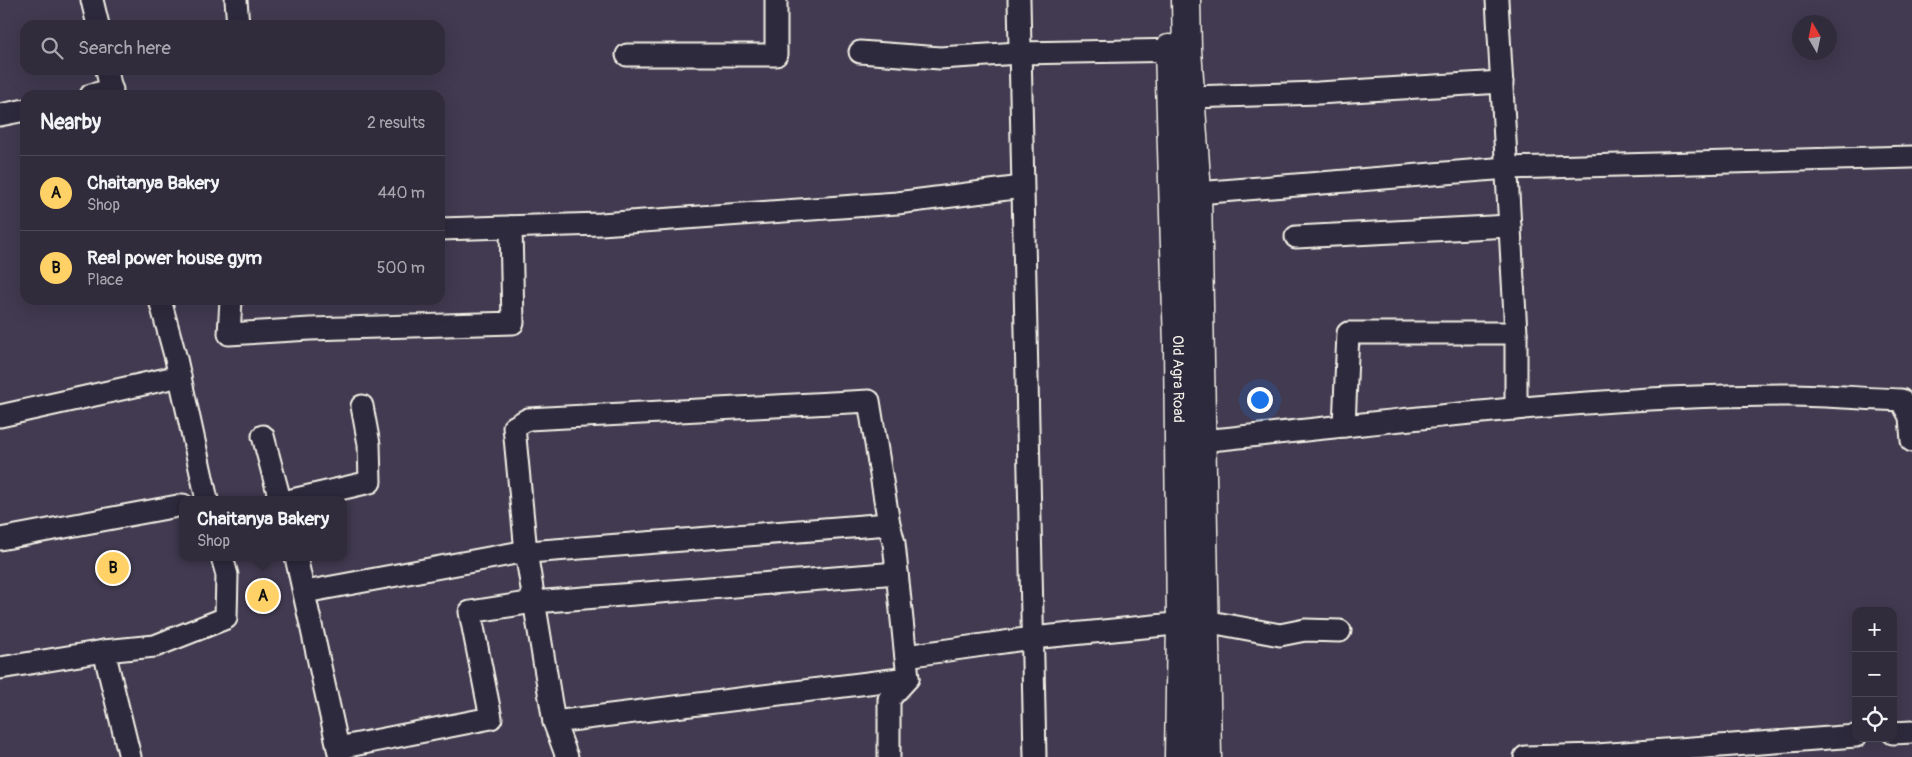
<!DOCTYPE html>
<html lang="en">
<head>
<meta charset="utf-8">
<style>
  :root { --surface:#312c3c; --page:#3d3847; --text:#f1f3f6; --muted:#a8a7af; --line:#4c4856; --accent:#ffd166 }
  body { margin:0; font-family:Pangolin,sans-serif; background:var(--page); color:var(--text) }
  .controls { position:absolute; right:15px; bottom:15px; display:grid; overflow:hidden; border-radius:10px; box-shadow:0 5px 20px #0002 }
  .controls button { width:45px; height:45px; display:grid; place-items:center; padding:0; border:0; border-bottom:1px solid var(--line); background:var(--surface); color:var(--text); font:25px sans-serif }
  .compass { position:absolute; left:1792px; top:15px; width:45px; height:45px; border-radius:50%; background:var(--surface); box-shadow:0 5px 20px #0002; rotate:351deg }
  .you { position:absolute; left:1259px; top:399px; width:18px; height:18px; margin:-12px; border:4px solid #fff; border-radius:50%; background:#1a73e8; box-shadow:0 0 0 8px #1a73e833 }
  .badge { display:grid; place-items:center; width:32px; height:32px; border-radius:50%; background:var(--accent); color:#111; font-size:16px; font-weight:700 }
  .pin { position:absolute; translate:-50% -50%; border:2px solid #fff; box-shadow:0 1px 5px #0006 }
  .popup { position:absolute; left:179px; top:496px; width:168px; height:65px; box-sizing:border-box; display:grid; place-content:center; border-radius:10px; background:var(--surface); filter:drop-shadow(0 1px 4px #0005); font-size:16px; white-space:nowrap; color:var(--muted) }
  .popup b { font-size:19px; color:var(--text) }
  .popup::after { content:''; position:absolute; left:50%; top:100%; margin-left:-10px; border:10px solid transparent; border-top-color:var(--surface) }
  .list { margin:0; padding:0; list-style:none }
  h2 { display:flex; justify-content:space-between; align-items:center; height:65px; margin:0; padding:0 20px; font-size:21px }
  h2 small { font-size:16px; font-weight:400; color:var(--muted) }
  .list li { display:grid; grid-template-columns:32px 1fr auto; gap:15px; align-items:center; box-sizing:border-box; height:75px; padding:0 20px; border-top:1px solid var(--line) }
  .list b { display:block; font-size:19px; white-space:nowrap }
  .list p { margin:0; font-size:16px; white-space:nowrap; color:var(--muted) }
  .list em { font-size:16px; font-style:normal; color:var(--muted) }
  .icon { flex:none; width:28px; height:28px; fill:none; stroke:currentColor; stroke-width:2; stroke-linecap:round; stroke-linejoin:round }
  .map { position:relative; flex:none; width:1912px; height:757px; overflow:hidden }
  .search { position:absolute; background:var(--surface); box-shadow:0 5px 20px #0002; left:20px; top:20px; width:425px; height:55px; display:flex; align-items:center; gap:12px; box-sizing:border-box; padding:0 18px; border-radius:15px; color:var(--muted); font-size:19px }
  .panel { position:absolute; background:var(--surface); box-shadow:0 5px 20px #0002; left:20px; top:90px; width:425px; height:215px; border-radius:15px }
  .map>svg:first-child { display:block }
</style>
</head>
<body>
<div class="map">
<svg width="1912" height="757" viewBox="0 0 1912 757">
  <rect width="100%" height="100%" fill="#413a50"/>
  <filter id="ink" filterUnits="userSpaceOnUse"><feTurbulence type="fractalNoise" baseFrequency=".02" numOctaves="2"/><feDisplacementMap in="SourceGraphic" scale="10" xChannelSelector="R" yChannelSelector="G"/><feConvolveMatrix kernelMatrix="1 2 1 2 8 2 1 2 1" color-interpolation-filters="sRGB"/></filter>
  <g filter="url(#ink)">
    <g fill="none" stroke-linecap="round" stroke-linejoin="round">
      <defs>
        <g id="minor">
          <polyline points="92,0 98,25"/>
          <polyline points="236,0 238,25"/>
          <polyline points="1019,0 1035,757"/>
          <polyline points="1497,0 1516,333 1516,409"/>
          <polyline points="860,52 940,58 1019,53 1184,50"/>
          <polyline points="627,55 776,55 776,0"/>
          <polyline points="107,70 112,95"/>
          <polyline points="91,95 112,90"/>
          <polyline points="1191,97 1318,93 1502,82"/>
          <polyline points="0,115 25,110"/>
          <polyline points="1197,193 1507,168 1912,157"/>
          <polyline points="440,229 601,224 897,203 1022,187"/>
          <polyline points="1296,237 1510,226"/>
          <polyline points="160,300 176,359 207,500"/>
          <polyline points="231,300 229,334 310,329 513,323 511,227"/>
          <polyline points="0,416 180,376"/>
          <polyline points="1344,426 1348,333 1516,333"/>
          <polyline points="263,436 280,500"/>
          <path d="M1202,441C1398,421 1594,395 1791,395C1828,395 1864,399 1901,400L1910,417L1912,441"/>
          <polyline points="292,500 370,482 369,444 362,406"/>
          <polyline points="0,539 183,505"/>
          <polyline points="296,557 340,757"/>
          <polyline points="305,592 516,553 889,524"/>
          <polyline points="104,651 130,757"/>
          <polyline points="906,656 1032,638 1205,621 1280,635 1305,630 1340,631"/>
          <polyline points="0,668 104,651 155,646 226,618 227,575 222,557"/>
          <polyline points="554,722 908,678"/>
          <polyline points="1893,733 1912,732"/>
          <polyline points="338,748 491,718 470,612 534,602 897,573"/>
          <polyline points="567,757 554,722 526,552 514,427 528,419 869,401 889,524 894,543 908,678 889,699 889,757"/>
          <polyline points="1525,757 1597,755 1856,736"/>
        </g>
        <g id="highway">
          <polyline points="1186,0 1187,50 1197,193 1207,757"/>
          <path id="s1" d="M1169,49L1178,345L1181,623L1179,757"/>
        </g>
      </defs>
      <use href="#minor" stroke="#f4f1e8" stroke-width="25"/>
      <use href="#highway" stroke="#f4f1e8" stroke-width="31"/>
      <use href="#minor" stroke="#2f2a3d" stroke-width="21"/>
      <use href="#highway" stroke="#2f2a3d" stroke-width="28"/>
    </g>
  </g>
  <g text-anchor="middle" stroke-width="5" stroke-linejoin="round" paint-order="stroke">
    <g font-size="15" fill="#f4f1e8" stroke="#2f2a3d">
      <text dy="5" stroke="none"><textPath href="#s1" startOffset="330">Old Agra Road</textPath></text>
    </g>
  </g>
</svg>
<div class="controls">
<button>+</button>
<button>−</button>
<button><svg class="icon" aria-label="locate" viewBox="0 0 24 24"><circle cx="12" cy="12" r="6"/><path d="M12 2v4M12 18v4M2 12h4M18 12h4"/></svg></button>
</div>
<svg class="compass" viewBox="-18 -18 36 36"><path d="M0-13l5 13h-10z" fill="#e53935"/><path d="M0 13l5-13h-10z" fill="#a8a7af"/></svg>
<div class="you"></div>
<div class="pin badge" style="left:263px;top:596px">A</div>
<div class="popup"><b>Chaitanya Bakery</b>Shop</div>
<div class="pin badge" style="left:113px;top:568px">B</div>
<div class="search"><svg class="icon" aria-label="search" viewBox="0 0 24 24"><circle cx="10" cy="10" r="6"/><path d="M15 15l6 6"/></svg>Search here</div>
<section class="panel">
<h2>Nearby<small>2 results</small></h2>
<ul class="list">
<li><span class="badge">A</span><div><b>Chaitanya Bakery</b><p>Shop</p></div><em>440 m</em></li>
<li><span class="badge">B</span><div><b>Real power house gym</b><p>Place</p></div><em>500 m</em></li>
</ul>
</section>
</div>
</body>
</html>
